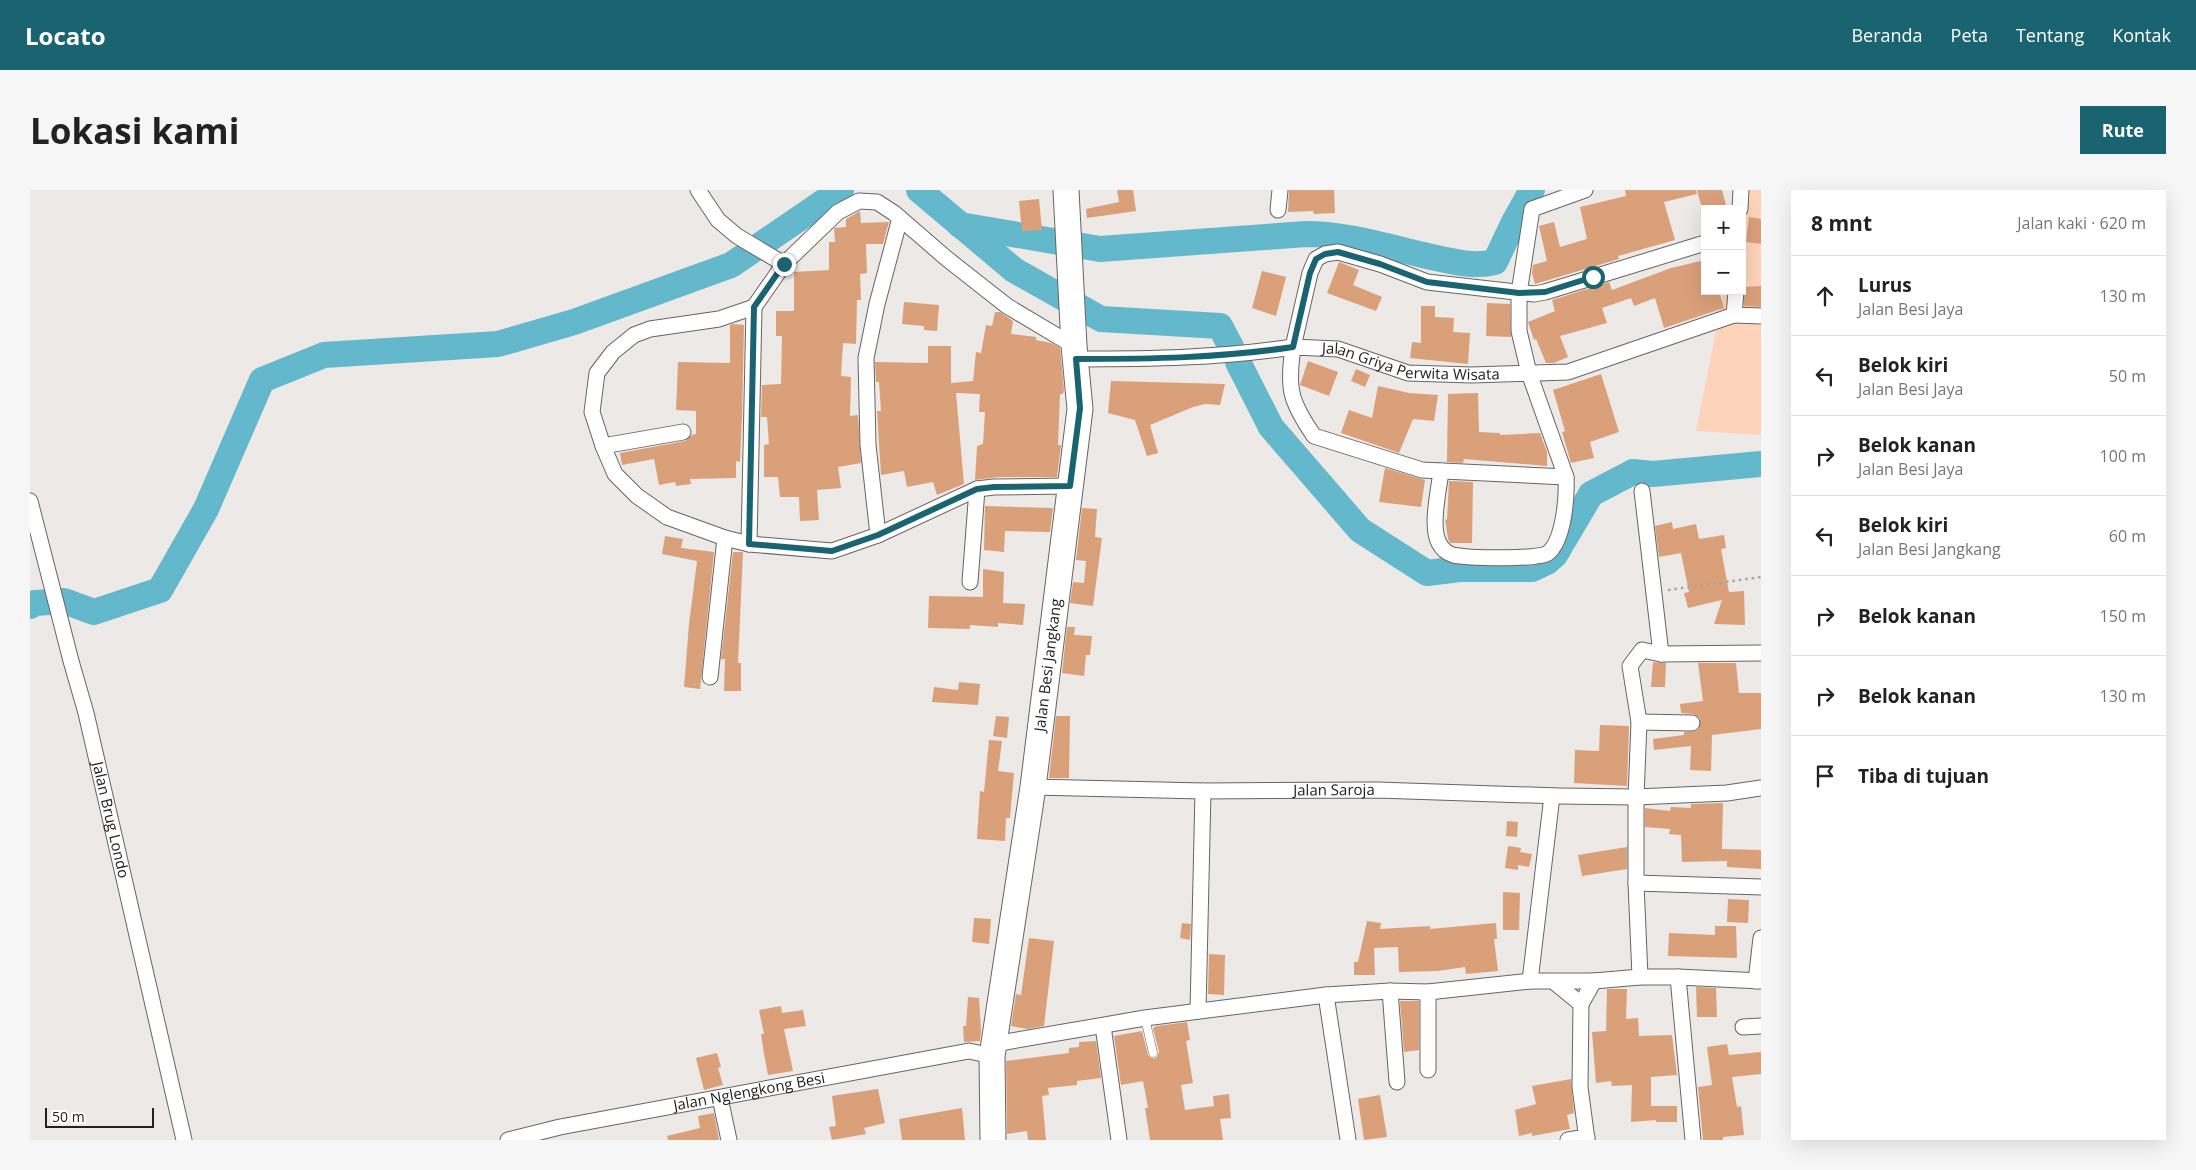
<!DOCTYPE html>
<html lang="id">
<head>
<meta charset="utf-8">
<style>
  :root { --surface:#fff; --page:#f6f6f6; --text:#222; --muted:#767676; --line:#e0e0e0; --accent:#1a6371 }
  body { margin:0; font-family:"Open Sans",sans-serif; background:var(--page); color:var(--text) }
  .controls { position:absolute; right:15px; top:15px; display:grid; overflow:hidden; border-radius:0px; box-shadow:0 5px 20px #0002 }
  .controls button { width:45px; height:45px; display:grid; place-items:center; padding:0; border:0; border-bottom:1px solid var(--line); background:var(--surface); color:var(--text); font:25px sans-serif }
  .scale { position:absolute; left:15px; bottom:12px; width:109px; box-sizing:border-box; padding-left:5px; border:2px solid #222121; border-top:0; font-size:14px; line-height:18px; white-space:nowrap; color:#222121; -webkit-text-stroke:4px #fff; paint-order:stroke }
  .stop { position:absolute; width:15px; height:15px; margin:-11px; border:4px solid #1a6371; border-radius:50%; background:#fff }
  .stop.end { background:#1a6371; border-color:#fff; box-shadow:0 1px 5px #0008 }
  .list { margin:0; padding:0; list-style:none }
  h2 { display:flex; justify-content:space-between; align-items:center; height:65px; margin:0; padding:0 20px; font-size:21px }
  h2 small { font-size:16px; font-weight:400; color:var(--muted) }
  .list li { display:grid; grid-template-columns:32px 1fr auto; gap:15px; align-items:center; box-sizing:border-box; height:80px; padding:0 20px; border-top:1px solid var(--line) }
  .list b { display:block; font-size:19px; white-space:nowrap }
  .list p { margin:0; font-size:16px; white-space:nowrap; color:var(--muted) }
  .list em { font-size:16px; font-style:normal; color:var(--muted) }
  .icon { flex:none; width:28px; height:28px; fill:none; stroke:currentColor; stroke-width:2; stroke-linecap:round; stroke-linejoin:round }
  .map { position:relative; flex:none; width:1731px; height:950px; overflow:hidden; border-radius:0px }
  header { display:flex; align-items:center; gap:30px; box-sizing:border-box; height:70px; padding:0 25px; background:var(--accent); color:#fff }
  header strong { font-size:24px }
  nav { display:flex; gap:28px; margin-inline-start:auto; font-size:18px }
  .intro { display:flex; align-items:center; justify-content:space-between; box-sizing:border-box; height:120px; padding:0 30px }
  h1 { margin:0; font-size:35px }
  .button { padding:12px 22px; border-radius:0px; background:var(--accent); color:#fff; font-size:18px; font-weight:700 }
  main { display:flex; gap:30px; padding:0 30px }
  aside { flex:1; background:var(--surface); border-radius:0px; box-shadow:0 5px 20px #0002 }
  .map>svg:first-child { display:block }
</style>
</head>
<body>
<header>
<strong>Locato</strong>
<nav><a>Beranda</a><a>Peta</a><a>Tentang</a><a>Kontak</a></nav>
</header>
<div class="intro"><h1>Lokasi kami</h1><a class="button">Rute</a></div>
<main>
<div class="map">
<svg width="1731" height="950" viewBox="0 0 1731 950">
  <rect width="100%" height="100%" fill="#ede9e7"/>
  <polygon fill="#fdd4b9" points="1715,0 1731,0 1731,245 1666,241 1694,101 1712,101 1712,19"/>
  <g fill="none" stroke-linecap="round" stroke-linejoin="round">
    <g stroke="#63b8cb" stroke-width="26">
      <polyline points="889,0 984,80 1071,129 1190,136 1201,157"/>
      <path d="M930,35L1070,59L1276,44C1316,44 1355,56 1393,65C1416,70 1443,78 1465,72L1484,32L1502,0"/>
      <polyline points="1208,172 1241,237 1330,340 1397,383 1430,379 1502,379 1517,372 1525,365 1561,304 1603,282 1623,284 1731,274"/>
      <polyline points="0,416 5,413 34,411 64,422 130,400 176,319 232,190 294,165 468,154 544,132 701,75 811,0"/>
    </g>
  </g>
  <g fill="#daa07a">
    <polygon points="1087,0 1103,0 1106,21 1057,28 1056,19 1089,12"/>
    <polygon points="1259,0 1304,0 1305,23 1284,24 1283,21 1258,22"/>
    <polygon points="1595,0 1666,0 1667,4 1634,12 1645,50 1588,66 1589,69 1505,94 1502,83 1503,75 1517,71 1509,36 1524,32 1530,57 1557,49 1550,17 1596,6"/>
    <polygon points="1667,0 1692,0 1697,19 1672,19"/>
    <polygon points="1009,9 1012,40 992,41 989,11"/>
    <polygon points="830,21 831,33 859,32 853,54 836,54 837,83 830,84 831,110 827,110 826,154 813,153 811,186 821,187 820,226 828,225 831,273 808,277 811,298 787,300 789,330 770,331 769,307 750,307 748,287 734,287 734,255 739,254 737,227 731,227 732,195 751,194 752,146 746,146 746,121 764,121 764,82 799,80 799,52 805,52 804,38 816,37 816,29"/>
    <polygon points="1719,27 1731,29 1731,54 1716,52"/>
    <polygon points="1675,70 1675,101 1689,101 1694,118 1634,138 1625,108 1604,116 1601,108 1572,118 1577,133 1530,146 1538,167 1524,173 1516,173 1506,149 1504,150 1498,132 1525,121 1522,110 1579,92 1582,100 1641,78"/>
    <polygon points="1309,72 1329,80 1323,95 1352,107 1346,121 1297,103"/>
    <polygon points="1232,81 1256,87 1246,126 1222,118"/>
    <polygon points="1731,96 1731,117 1714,116 1714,97"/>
    <polygon points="874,112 909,115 907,141 894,140 894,136 872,134"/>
    <polygon points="1457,113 1480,114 1481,147 1456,146"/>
    <polygon points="1391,116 1405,116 1405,127 1424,128 1423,142 1440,143 1438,174 1380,168 1382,152 1391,153"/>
    <polygon points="965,122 970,122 983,131 981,144 1006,147 1006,150 1021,153 1030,158 1034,200 1033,204 1030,204 1028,255 1031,255 1027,287 969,287 945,290 947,256 953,254 955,222 949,222 950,204 926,203 934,294 907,305 903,292 877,297 874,281 851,285 847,221 851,221 849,192 846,192 845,172 898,173 898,156 921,156 921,193 943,191 946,162 951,163 956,135 962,136"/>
    <polygon points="703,134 714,135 712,227 710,272 706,271 706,288 660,289 661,294 646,296 645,292 629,295 624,269 592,275 590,263 655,251 662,245 666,244 666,221 646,220 648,172 700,173 700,135"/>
    <polygon points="1278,171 1308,182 1299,206 1270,195"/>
    <polygon points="1326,179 1340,185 1335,197 1321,191"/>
    <polygon points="1571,184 1589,242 1560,252 1564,268 1541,273 1532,242 1535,241 1523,200"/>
    <polygon points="1081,191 1195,194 1190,215 1175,214 1163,217 1120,235 1128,263 1117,266 1105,230 1078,223"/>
    <polygon points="1348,196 1379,203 1408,205 1404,231 1383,229 1369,263 1311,243 1319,220 1342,228"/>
    <polygon points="1448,203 1449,242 1470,243 1470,245 1510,243 1517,262 1517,276 1434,269 1433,273 1417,272 1418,204"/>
    <polygon points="1355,278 1395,290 1391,317 1349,312"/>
    <polygon points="1419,291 1443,292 1442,353 1420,353 1418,349 1415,329 1417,330"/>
    <polygon points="955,316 1023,318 1020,342 975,341 974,362 954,360"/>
    <polygon points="1052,318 1067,319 1065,347 1072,348 1063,416 1040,413 1043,392 1054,393 1056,371 1046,370"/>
    <polygon points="1642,332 1643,339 1666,334 1669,349 1694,345 1696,358 1691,359 1699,402 1714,401 1715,435 1684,434 1692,410 1658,418 1654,403 1659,402 1651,363 1629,367 1625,336"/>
    <polygon points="635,346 653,349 651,358 684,362 670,499 654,497 659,434 667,371 632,364"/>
    <polygon points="703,362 713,362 708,473 711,473 711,501 694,501 695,469 691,469"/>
    <polygon points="953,379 974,382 973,413 995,414 993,435 968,433 968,437 940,435 940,439 898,438 899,406 953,407"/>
    <polygon points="1037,437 1045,437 1044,445 1062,446 1060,465 1056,465 1054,486 1032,483"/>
    <polygon points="1623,472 1636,473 1635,497 1621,497"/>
    <polygon points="1668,473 1706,473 1709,503 1731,503 1731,539 1682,545 1681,581 1660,580 1661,556 1624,560 1623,549 1654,545 1654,542 1666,541 1670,537 1670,528 1663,524 1651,523 1650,514 1673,511"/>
    <polygon points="929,492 950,494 948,515 902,512 904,497 928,500"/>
    <polygon points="966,526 979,527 977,548 963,546"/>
    <polygon points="1026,526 1040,526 1039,588 1019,588"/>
    <polygon points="1570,535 1599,536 1597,596 1544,593 1545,560 1569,561"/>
    <polygon points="959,550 972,551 968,581 984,583 980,628 976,628 975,651 947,649 950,601 954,602"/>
    <polygon points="1693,613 1692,659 1731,660 1731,679 1697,677 1697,671 1652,672 1651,645 1639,644 1640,639 1615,637 1615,618 1640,621 1641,617 1661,618 1661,614"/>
    <polygon points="1477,631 1488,632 1487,647 1476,646"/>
    <polygon points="1478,656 1491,658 1490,662 1502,664 1499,677 1488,675 1488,680 1475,678"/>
    <polygon points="1597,657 1597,679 1552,686 1548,665"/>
    <polygon points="1473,702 1490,703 1489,740 1473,740"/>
    <polygon points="1698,709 1719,710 1718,733 1697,732"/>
    <polygon points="944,728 961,729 959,754 942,752"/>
    <polygon points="1337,731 1351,733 1350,739 1400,736 1400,739 1466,733 1467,749 1464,749 1468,781 1436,784 1435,777 1408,781 1369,782 1368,757 1344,758 1345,785 1324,785 1324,772 1328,772"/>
    <polygon points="1152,733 1161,734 1160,750 1150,748"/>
    <polygon points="1685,736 1706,736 1707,768 1638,766 1639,743 1685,745"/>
    <polygon points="999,748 1024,751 1014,836 998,839 981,836 986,804 991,805"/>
    <polygon points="1179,764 1195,765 1194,805 1178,804"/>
    <polygon points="1666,797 1686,798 1687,827 1667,827"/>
    <polygon points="1577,799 1597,799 1596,829 1608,828 1609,846 1642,845 1647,885 1621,887 1621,916 1647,916 1647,932 1626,932 1626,930 1601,932 1602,895 1582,896 1581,891 1566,893 1562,842 1576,841"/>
    <polygon points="938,807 949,808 951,840 950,851 934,852 933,836 936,836"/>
    <polygon points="1370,811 1389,811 1389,860 1374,862"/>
    <polygon points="751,816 752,823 773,820 776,836 754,839 763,881 738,885 734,864 731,844 734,844 729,820"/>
    <polygon points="1157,832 1160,850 1156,851 1163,893 1151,895 1155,920 1184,916 1183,906 1199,904 1201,928 1190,929 1193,950 1120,950 1115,918 1118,918 1113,891 1091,895 1084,846 1112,841 1118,865 1124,869 1127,867 1129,862 1123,838 1127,836"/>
    <polygon points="1066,851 1071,888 1047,891 1047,895 1018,898 1019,905 1012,906 1016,950 998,950 997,941 977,944 976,871 1039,863 1039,858 1049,857 1049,852"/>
    <polygon points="1697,854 1699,865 1731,862 1731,884 1702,887 1707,917 1711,916 1714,945 1693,947 1693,950 1673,950 1668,897 1682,895 1677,857"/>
    <polygon points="687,863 691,877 688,878 693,895 674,900 666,868"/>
    <polygon points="1541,889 1544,923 1537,925 1540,939 1502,946 1502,943 1489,946 1485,920 1506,914 1502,896"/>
    <polygon points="848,899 855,933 834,938 836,944 802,950 799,937 806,936 802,906"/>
    <polygon points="1350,905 1357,947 1334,950 1328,909"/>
    <polygon points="932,918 935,950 872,950 869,929"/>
    <polygon points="684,923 689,950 638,950 637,946 670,938 668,926"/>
  </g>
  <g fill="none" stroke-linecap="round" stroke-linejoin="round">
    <defs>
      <polyline id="service" points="1115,828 1123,863"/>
      <g id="minor">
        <polyline points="668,0 688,30 707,46 754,74"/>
        <path id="s1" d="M1555,0L1502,19L1489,103V141L1499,183L1536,287L1392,280L1284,246C1260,211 1257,199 1263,157L1308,159L1378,183L1442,185L1538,182L1704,125"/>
        <polyline points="1710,19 1711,0"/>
        <polyline points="1248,20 1250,0"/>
        <polyline points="1706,101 1704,125 1731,126"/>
        <path d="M1046,169C1119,169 1191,168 1263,157L1280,83L1286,69L1295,64L1308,62L1350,74L1397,92L1504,104L1515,102L1675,53"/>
        <polyline points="573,256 653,242"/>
        <path d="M1411,281C1409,300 1400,336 1409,353C1412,359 1417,363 1423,365C1436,368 1509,370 1518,363C1534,350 1537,307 1536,287"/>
        <polyline points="1040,296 964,297 947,299 848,345 802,361 719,354 695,348 637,327 607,306 585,284 573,256 562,222 567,183 583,162 604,145 620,139 689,129 724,117 754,74 808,22 829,11 847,12 864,23 916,68 977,116 1044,156"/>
        <polyline points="1612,301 1631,464"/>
        <path id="s2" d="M0,311L41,471L56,523L154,950"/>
        <polyline points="848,345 838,255 836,168 847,114 870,28"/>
        <polyline points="719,354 724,117"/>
        <polyline points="940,392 947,299"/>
        <polyline points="680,487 695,348"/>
        <polyline points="1609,532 1662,533"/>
        <path id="s3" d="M1003,597L1173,601L1347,600L1529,606L1606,607L1697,603L1731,598"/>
        <polyline points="1606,693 1731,697"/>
        <polyline points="1610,787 1606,693 1606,607 1609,532 1600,476 1612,460 1631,464 1731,463"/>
        <polyline points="1648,787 1663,950"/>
        <polyline points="1500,791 1522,606"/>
        <polyline points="1726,791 1731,748"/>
        <polyline points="1524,792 1551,814"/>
        <polyline points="1360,801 1367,892"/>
        <polyline points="1398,802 1398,880"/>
        <polyline points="1296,805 1318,950"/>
        <polyline points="1168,821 1173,601"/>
        <polyline points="1073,836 1089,950"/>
        <polyline points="1713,837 1731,836"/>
        <polyline points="964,854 1115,828 1296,805 1360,801 1398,802 1500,791 1564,791 1610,787 1648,787 1731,791"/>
        <polyline points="690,908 699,950"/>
        <path id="s4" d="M478,950L530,937L939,861L962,866"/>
        <polyline points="1538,950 1557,947"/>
        <polyline points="1557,950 1550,897 1551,814 1564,791"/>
      </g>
      <g id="primary">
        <path id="s5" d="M963,950L962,866L1003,597L1050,219L1044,156L1036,0"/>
      </g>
    </defs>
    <use href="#service" stroke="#676462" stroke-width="9"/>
    <use href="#minor" stroke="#676462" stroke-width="17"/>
    <use href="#primary" stroke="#676462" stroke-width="27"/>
    <polyline stroke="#a8a5a4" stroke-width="2.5" stroke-dasharray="2.5 4" stroke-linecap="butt" points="1638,400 1731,387"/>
    <use href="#service" stroke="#fff" stroke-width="8"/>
    <use href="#minor" stroke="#fff" stroke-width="15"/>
    <use href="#primary" stroke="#fff" stroke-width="25"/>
  </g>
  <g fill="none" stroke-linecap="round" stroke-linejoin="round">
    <path stroke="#1a6371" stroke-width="6" d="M754,74L724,117L719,354L802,361L848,345L947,299L964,297L1040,296L1050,218L1046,169C1120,169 1190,168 1263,157L1280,83L1286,69L1295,64L1308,62L1350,74L1397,92L1489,103L1515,102L1563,87"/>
  </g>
  <g text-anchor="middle" stroke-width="5" stroke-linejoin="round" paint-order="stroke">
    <g font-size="15" fill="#222121" stroke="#fff">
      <text dy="5" stroke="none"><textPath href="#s1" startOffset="805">Jalan Griya Perwita Wisata</textPath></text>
      <text dy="5" stroke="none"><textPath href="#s5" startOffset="479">Jalan Besi Jangkang</textPath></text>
      <text dy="5" stroke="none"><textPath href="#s3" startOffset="301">Jalan Saroja</textPath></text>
      <text dy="5" stroke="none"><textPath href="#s2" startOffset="329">Jalan Brug Londo</textPath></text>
      <text dy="5" stroke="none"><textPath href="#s4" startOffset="246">Jalan Nglengkong Besi</textPath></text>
    </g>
  </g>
</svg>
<div class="controls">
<button>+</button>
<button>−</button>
</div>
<div class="scale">50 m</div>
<div class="stop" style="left:1563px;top:87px"></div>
<div class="stop end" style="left:754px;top:74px"></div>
</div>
<aside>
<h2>8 mnt<small>Jalan kaki · 620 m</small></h2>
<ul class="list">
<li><svg class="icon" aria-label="ahead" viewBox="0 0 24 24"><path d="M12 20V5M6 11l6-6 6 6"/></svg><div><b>Lurus</b><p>Jalan Besi Jaya</p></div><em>130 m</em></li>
<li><svg class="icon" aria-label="left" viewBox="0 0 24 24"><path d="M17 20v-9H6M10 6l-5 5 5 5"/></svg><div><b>Belok kiri</b><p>Jalan Besi Jaya</p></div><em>50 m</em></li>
<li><svg class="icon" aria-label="right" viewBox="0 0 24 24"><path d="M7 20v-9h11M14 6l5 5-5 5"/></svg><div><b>Belok kanan</b><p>Jalan Besi Jaya</p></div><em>100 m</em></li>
<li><svg class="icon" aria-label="left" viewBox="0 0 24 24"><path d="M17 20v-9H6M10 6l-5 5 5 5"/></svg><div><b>Belok kiri</b><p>Jalan Besi Jangkang</p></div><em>60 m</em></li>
<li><svg class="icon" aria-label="right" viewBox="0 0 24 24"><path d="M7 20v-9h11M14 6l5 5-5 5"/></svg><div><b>Belok kanan</b></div><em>150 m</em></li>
<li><svg class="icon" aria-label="right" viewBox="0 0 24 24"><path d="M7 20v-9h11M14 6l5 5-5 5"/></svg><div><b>Belok kanan</b></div><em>130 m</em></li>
<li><svg class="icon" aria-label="arrive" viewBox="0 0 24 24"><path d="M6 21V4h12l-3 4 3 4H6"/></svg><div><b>Tiba di tujuan</b></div></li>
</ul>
</aside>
</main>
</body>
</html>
